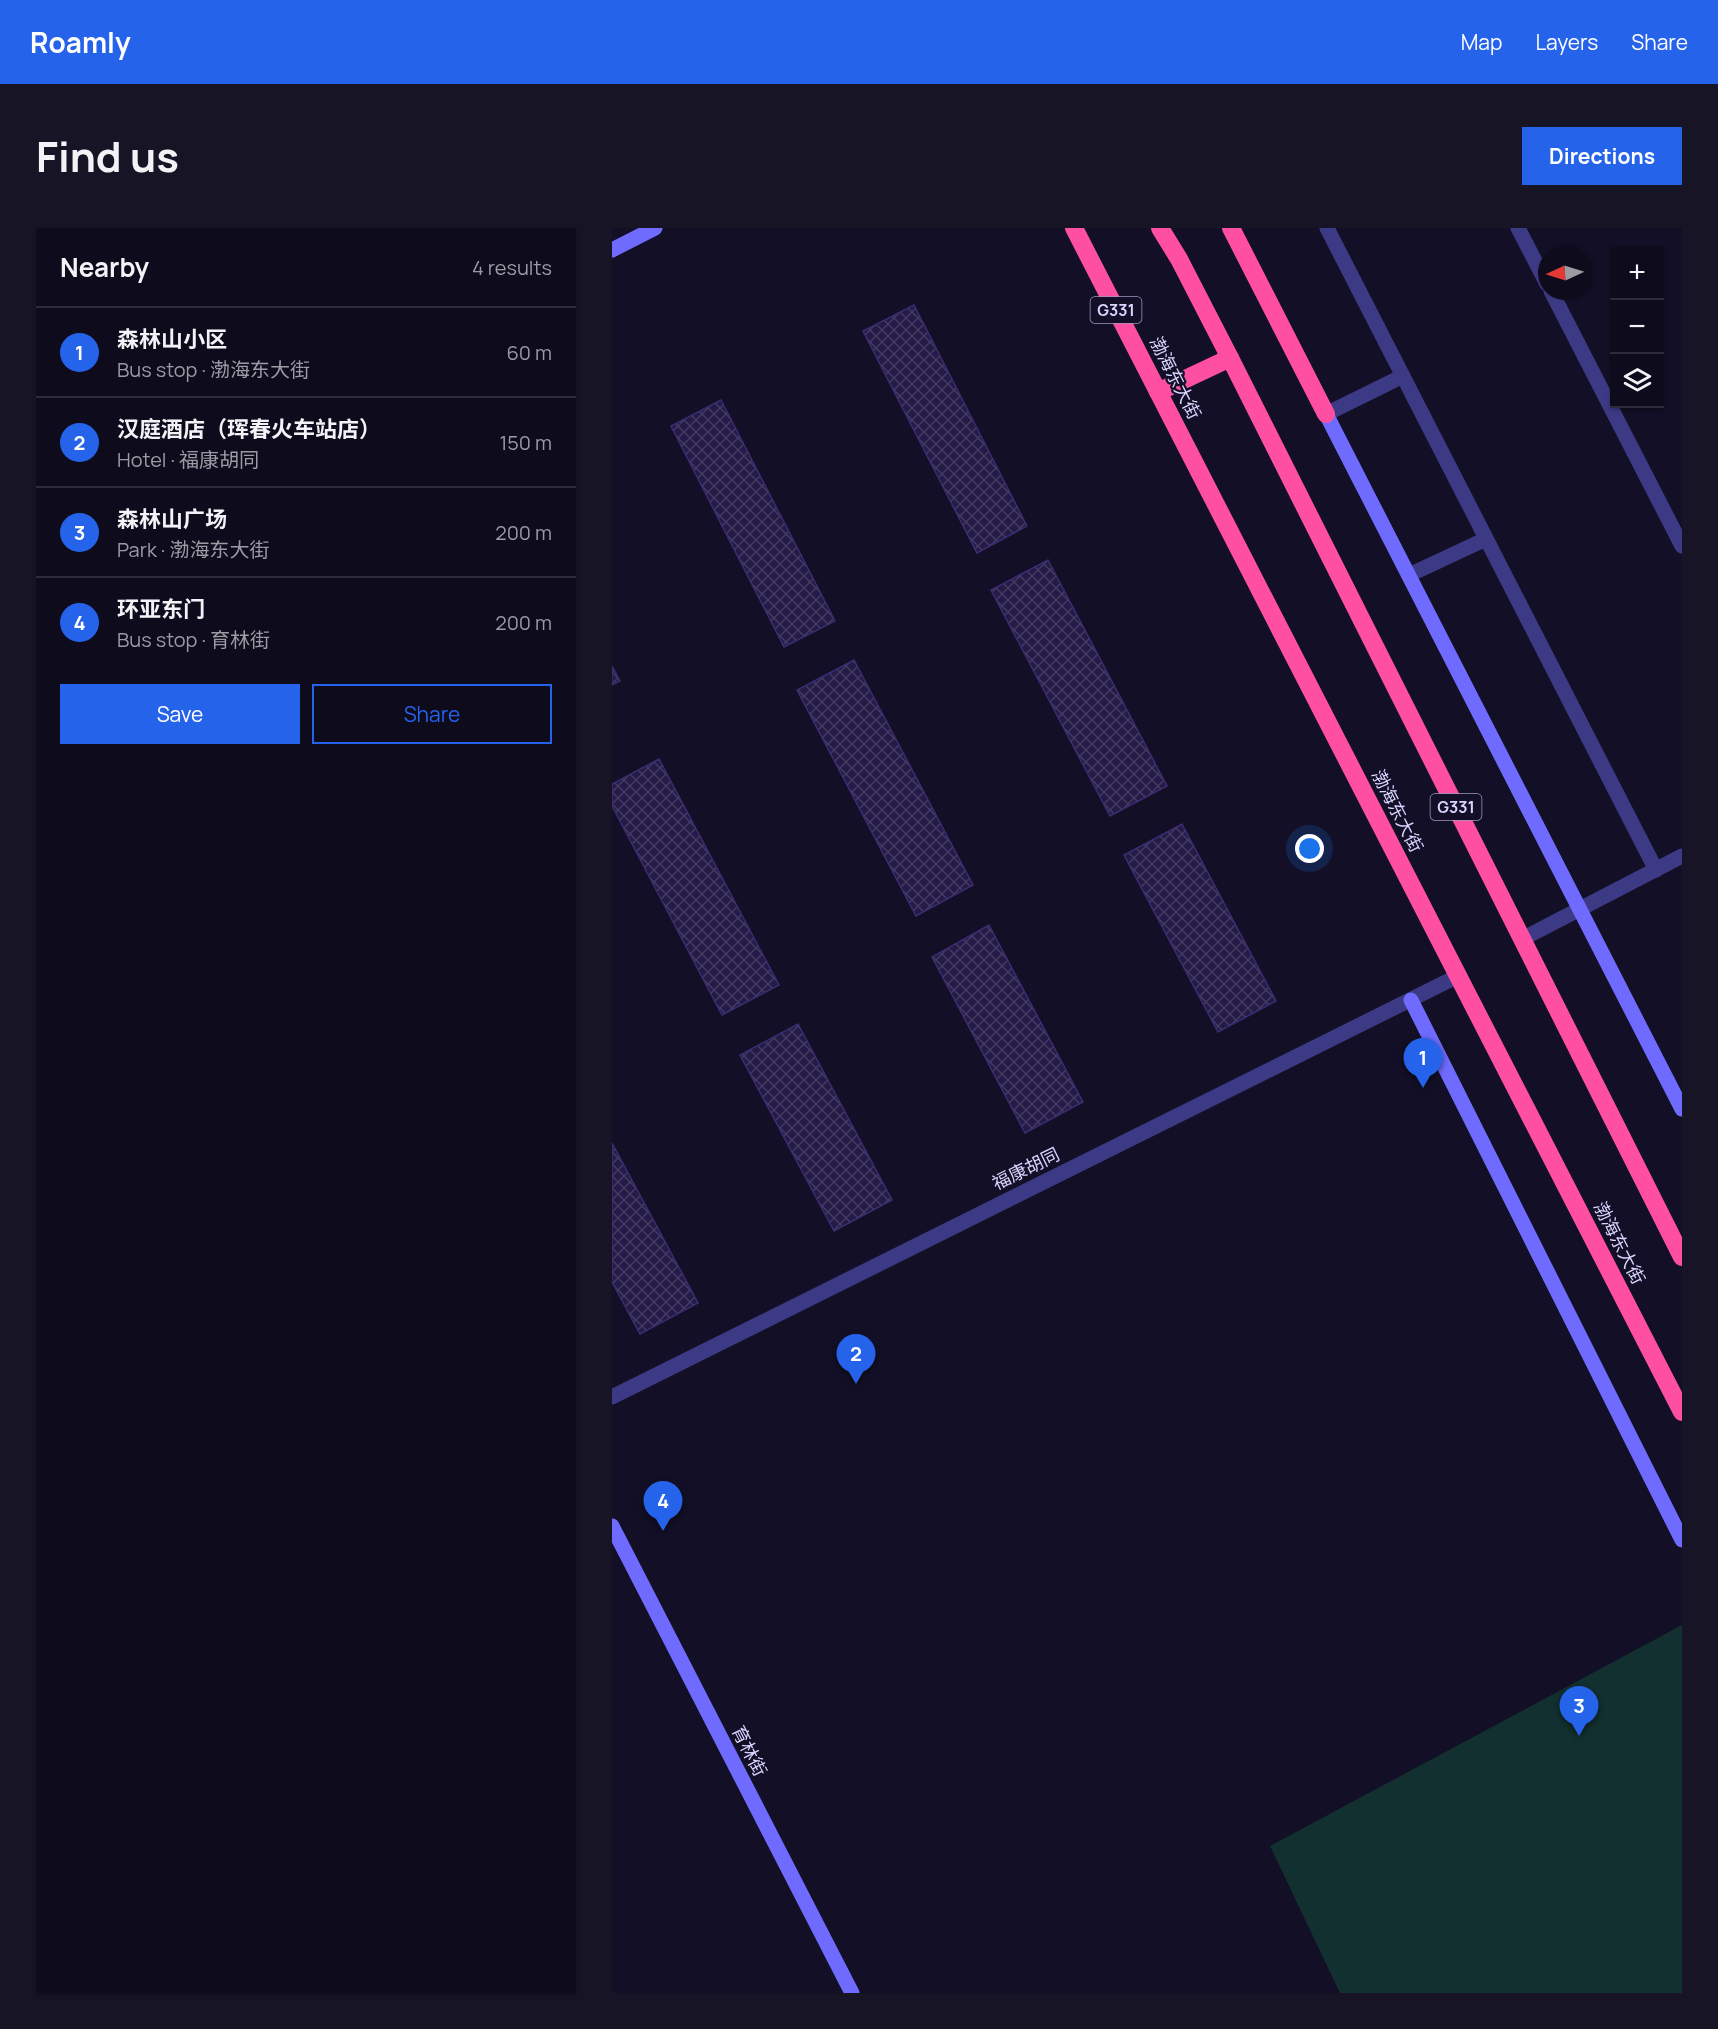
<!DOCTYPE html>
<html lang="en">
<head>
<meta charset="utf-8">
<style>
  :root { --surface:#0e0b1c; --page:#171425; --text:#f1f3f6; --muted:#9b9ba3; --line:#2e2b3b; --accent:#2563eb }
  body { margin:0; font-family:Manrope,"Noto Sans SC",sans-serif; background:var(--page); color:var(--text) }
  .controls { position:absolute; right:18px; top:18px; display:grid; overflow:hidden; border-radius:0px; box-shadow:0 2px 4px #0004 }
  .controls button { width:54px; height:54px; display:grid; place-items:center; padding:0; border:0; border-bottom:2px solid var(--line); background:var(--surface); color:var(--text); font:30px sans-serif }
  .compass { position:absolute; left:926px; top:18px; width:54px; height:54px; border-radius:50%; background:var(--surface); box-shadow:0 2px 4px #0004; rotate:266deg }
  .you { position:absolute; left:698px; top:621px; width:21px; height:21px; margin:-15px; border:4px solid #fff; border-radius:50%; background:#1a73e8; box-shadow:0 0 0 9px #1a73e833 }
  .badge { display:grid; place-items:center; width:39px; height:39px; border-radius:50%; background:var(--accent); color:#fff; font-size:20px; font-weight:700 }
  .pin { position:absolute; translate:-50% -50px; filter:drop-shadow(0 2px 3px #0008) }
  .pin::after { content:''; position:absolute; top:32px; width:21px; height:18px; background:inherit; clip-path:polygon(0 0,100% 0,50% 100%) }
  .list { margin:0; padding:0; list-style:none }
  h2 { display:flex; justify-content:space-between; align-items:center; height:78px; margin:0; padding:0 24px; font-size:26px }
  h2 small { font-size:20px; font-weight:400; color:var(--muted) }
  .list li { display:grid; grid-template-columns:39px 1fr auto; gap:18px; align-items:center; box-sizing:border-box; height:90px; padding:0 24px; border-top:2px solid var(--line) }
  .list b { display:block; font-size:22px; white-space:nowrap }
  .list p { margin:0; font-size:20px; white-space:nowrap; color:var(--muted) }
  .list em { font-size:20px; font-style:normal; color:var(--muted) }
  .actions { display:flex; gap:12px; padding:18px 24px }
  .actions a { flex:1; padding:14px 0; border:2px solid var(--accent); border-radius:0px; text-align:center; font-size:21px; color:var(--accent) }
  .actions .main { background:var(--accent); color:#fff }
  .icon { flex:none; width:33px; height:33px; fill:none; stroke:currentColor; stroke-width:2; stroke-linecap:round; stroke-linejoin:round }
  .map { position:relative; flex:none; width:1070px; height:1765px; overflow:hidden; border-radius:0px }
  header { display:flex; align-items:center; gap:36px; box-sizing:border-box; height:84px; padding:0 30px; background:var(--accent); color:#fff }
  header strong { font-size:28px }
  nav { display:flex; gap:33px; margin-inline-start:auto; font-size:21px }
  .intro { display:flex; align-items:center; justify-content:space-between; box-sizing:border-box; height:144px; padding:0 36px }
  h1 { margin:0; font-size:42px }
  .button { padding:15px 27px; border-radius:0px; background:var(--accent); color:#fff; font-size:21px; font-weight:700 }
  main { display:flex; gap:36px; padding:0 36px }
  aside { flex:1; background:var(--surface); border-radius:0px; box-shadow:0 2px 4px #0004 }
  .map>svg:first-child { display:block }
</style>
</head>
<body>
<header>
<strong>Roamly</strong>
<nav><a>Map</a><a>Layers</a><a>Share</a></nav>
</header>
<div class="intro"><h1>Find us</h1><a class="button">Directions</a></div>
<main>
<aside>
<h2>Nearby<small>4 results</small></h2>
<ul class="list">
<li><span class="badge">1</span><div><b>森林山小区</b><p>Bus stop · 渤海东大街</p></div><em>60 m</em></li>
<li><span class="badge">2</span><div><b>汉庭酒店（珲春火车站店）</b><p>Hotel · 福康胡同</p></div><em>150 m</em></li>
<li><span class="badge">3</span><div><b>森林山广场</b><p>Park · 渤海东大街</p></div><em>200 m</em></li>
<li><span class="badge">4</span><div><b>环亚东门</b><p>Bus stop · 育林街</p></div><em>200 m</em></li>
</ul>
<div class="actions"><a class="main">Save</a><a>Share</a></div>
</aside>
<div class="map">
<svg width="1070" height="1765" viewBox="0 0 1070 1765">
  <defs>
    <pattern id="building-cross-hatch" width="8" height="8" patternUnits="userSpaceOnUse" patternTransform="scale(1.5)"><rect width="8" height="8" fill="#241b47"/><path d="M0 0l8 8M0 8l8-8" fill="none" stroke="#433b63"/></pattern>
  </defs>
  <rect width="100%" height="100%" fill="#130f26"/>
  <polygon fill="#12302f" points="1070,1397 1070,1765 728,1765 658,1618"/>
  <g fill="url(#building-cross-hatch)" stroke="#3b2d73" stroke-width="1.5">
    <polygon points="302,77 415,298 365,325 251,103"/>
    <polygon points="109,172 223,393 172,419 59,198"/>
    <polygon points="436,332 555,558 498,588 379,362"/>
    <polygon points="242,432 361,657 304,688 185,462"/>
    <polygon points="0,438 8,453 0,457"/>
    <polygon points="47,531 167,757 110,787 0,578 0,556"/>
    <polygon points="570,596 664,773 606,804 512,627"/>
    <polygon points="377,697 471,874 413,905 320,729"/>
    <polygon points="186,796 280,972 222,1003 128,827"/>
    <polygon points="0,915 86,1075 28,1106 0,1054"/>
  </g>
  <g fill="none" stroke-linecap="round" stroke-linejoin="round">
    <g stroke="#3d3a85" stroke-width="15">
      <polyline points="715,0 1044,642"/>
      <polyline points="906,0 935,56"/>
      <polyline points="939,63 1070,318"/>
      <polyline points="714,186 791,148"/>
      <polyline points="797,347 874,311"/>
      <polyline points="910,711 1070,628"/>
    </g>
    <polyline stroke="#3d3a85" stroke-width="15" points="0,1169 846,748"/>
    <g stroke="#6f6bff" stroke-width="15">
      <polyline points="0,22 43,0"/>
      <polyline points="714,186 1070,881"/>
      <polyline points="799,772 1070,1312"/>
      <polyline points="0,1298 240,1765"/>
    </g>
    <g stroke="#ff4fa3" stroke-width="18">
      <polyline points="462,0 1070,1184"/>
      <polyline points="548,0 567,31 618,130 1070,1029"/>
      <polyline points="619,0 714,186"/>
      <polyline points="546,164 618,130"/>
    </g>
  </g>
  <g text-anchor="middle" stroke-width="4.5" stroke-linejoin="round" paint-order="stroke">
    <g fill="#130f26" stroke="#9e99be" stroke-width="1.5">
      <rect x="478.5" y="69" width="51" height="26" rx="4.5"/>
      <rect x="818.5" y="566" width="51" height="26" rx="4.5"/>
    </g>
    <g font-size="16" font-weight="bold" fill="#d9d4ff">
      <text x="504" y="88">G331</text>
      <text x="844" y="585">G331</text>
    </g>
    <g font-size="18" fill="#d9d4ff" stroke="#130f26">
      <text transform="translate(563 150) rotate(63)" y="6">渤海东大街</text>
      <text transform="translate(785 583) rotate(63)" y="6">渤海东大街</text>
      <text transform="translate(414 941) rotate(-26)" y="6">福康胡同</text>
      <text transform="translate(1007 1015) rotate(63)" y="6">渤海东大街</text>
      <text transform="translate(137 1523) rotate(63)" y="6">育林街</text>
    </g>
  </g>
</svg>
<div class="controls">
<button>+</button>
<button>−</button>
<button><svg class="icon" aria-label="layers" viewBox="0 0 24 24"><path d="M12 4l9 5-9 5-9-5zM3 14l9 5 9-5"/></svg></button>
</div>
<svg class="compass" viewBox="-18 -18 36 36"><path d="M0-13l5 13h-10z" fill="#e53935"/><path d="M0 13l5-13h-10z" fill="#9b9ba3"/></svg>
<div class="you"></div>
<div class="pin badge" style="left:811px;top:860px">1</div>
<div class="pin badge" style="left:244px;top:1156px">2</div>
<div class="pin badge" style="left:967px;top:1508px">3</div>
<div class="pin badge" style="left:51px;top:1303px">4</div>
</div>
</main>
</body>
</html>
